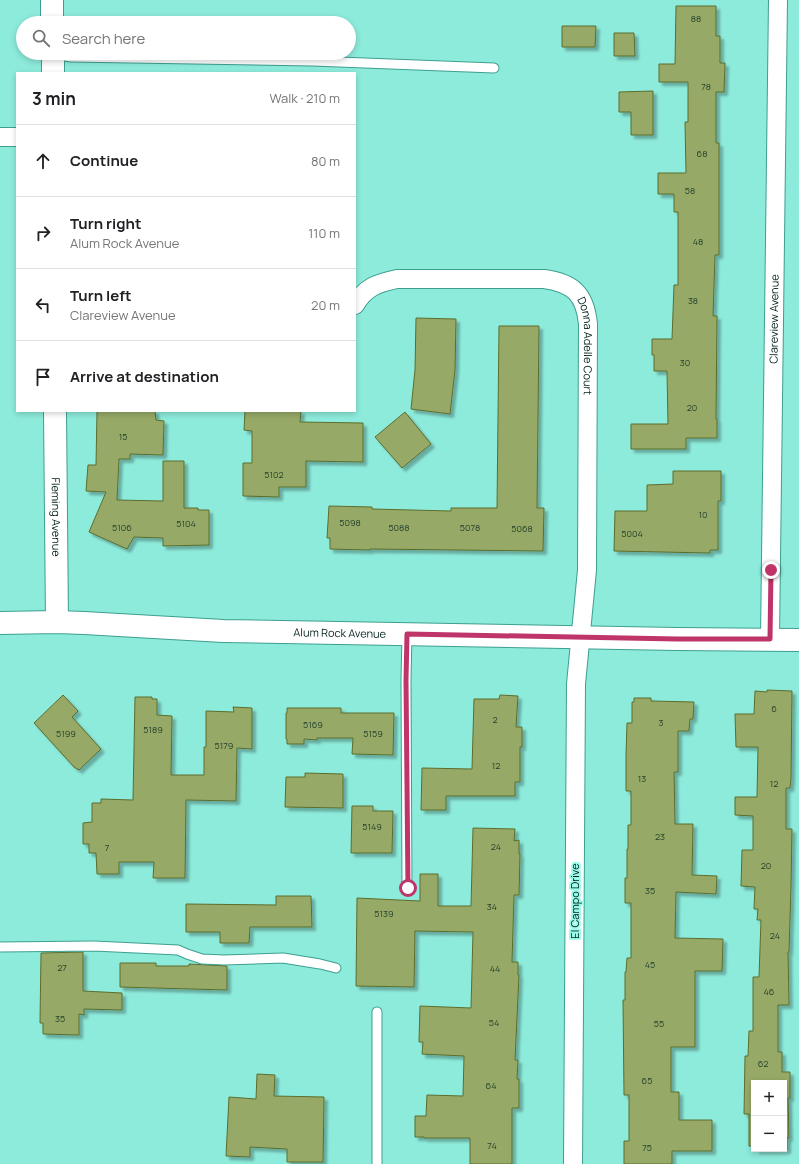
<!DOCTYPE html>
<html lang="en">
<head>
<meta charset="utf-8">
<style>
  :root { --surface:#fff; --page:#f2f2f2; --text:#202124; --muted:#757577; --line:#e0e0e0 }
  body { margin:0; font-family:Manrope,sans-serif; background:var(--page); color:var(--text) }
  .controls { position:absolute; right:12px; bottom:12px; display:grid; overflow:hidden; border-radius:0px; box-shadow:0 2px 6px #0003 }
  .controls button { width:36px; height:36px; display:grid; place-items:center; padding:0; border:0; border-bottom:1px solid var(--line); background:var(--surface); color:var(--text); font:20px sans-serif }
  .stop { position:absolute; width:12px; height:12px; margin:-9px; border:3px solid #bf3469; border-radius:50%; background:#fff }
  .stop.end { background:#bf3469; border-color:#fff; box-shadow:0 1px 4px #0008 }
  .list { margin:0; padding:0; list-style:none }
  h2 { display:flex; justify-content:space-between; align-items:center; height:52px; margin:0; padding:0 16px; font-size:17px }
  h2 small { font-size:13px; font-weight:400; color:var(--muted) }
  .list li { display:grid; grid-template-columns:26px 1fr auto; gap:12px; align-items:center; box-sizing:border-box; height:72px; padding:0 16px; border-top:1px solid var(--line) }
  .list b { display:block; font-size:15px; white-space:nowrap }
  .list p { margin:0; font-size:13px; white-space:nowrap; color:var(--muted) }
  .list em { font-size:13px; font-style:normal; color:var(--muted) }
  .icon { flex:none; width:22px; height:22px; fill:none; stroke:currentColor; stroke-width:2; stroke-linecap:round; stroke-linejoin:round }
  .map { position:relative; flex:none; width:799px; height:1164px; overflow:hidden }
  .search { position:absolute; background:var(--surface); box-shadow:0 2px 6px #0003; left:16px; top:16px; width:340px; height:44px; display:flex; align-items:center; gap:10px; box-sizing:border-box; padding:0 14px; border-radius:22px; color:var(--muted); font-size:15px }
  .panel { position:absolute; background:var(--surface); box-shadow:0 2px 6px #0003; left:16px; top:72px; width:340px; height:340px; border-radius:0px }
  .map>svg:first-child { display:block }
</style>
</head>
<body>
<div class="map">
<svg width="799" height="1164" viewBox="0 0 799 1164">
  <defs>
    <filter id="shadow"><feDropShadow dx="3.5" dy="3.5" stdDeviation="1" flood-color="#0004"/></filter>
  </defs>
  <rect width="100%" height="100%" fill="#8debdb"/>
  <g fill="#96a966" stroke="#5c6d2c" filter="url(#shadow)">
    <polygon points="676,6 716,6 716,36 720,36 720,63 725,63 724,92 716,92 716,143 719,143 719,255 715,255 713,316 717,316 716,419 717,419 717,438 686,438 686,449 631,449 631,424 668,424 667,371 654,371 654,355 652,355 652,339 672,339 674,285 678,285 678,212 674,212 674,194 658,194 658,173 686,173 685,122 688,122 688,82 659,82 659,64 675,64"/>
    <polygon points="562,26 596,26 595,47 562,47"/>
    <polygon points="614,33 634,33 635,56 614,56"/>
    <polygon points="653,91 653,135 631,135 631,112 619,112 619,92"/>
    <polygon points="416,318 456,319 455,370 450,414 411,409 415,370"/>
    <polygon points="499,326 539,326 537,508 544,508 543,551 370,549 370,550 330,549 330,538 327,538 329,506 372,507 372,509 451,511 451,508 497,508"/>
    <polygon points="97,411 155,411 156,420 164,421 163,455 130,454 130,459 119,459 117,500 163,501 163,461 184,461 184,508 198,508 198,510 209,510 209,545 163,546 163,538 134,537 127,549 89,532 106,492 86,491 88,465 96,465"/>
    <polygon points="245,411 301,411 300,422 363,423 363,462 306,461 306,487 279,487 279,497 243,496 243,463 252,463 252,431 244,430"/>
    <polygon points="405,412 431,444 402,468 375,437"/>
    <polygon points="673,471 721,471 721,501 718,501 718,550 710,550 710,553 614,551 615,511 647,511 647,485 673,484"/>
    <polygon points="767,690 792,691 791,779 790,788 786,788 786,829 792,829 791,886 789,952 788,952 789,1005 778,1005 778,1052 782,1052 782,1072 790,1072 790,1098 788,1098 789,1138 787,1138 787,1150 756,1150 756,1149 784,1149 784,1083 754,1083 754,1146 749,1146 749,1114 744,1114 745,1056 748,1056 749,1031 753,1031 753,977 759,977 761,920 757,920 758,909 754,909 755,887 741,886 742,850 753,850 753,816 735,815 735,797 757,797 758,747 736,747 735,714 754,714 755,691 767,692"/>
    <polygon points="63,695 78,711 72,717 101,749 79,770 74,767 34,723"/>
    <polygon points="500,695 518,696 516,727 522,727 522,747 520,747 520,782 515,782 515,796 446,796 446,810 421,810 422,768 472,769 474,699 499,699"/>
    <polygon points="135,697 152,697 152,699 157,699 157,715 172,716 171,775 204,775 204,747 206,747 206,711 234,712 233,707 252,708 252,749 237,748 236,801 186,800 185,878 153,878 154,862 119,862 119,874 97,874 96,853 89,853 89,844 83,844 83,823 92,822 92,803 101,803 101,799 133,800"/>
    <polygon points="634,698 651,698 651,701 694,702 693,719 690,719 689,731 678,731 678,772 674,772 675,824 693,824 692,875 717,876 716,894 676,892 675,938 723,939 722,971 695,971 695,1047 671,1047 671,1092 679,1092 679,1120 712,1120 712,1151 672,1151 672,1164 624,1164 624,1141 629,1141 629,1095 624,1095 623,1000 625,1000 625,972 626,972 627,958 631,958 631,903 625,903 625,878 627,878 627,849 628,849 628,825 631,825 631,791 626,791 626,755 627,723 632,723 632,702 634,702"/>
    <polygon points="287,708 341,708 341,713 394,713 393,755 352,754 353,738 317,738 317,740 304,739 304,744 287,744 287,739 286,739 286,713 287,713"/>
    <polygon points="305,773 343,774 343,808 285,807 286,777 305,777"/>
    <polygon points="352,806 373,806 373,811 393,811 392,853 351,853"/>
    <polygon points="473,828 515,829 514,841 519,840 519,854 520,854 519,895 514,895 512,962 518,962 518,975 519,975 515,1060 518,1060 517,1079 519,1079 519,1108 512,1108 512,1164 470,1164 470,1138 424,1138 424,1137 415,1137 415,1116 426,1116 427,1095 463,1096 464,1056 422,1054 423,1042 419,1042 420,1006 471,1008 473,932 415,931 414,987 356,986 357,898 420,901 420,874 438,874 438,906 471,906"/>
    <polygon points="276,896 311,896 312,927 250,927 249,943 220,943 220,932 186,932 186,904 276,905"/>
    <polygon points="83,952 83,991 122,993 122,1010 84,1009 84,1015 79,1014 79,1035 43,1034 43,1023 40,1023 41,953"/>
    <polygon points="120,963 156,963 156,966 189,966 189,964 227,966 227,990 120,987"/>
    <polygon points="257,1074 275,1075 274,1096 324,1097 323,1162 287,1162 287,1149 250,1147 250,1157 226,1156 229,1097 256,1099"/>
  </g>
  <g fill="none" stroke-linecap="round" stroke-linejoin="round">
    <defs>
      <g id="service">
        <polyline points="53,54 71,57 313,61 494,68"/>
        <polyline points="407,634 406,680 407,888"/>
        <polyline points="0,947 94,946 178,950 187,954 202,959 224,960 283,958 320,964 336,968"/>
        <polyline points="377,1012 377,1164"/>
      </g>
      <g id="minor">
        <polyline points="0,137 17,137"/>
        <path id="s1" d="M355,305C365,287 378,283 397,279H544C573,283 585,294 588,324L587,570L576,684L573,1164"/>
        <path id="s2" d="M770,639L778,0"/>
      </g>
      <g id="tertiary">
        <polyline points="52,0 52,23"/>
        <polyline points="53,53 53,73"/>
        <path id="s3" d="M55,411L57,622"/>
      </g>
      <g id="secondary">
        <path id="s4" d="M0,623L57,622L84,623L223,631L677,639L799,640"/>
      </g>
    </defs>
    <use href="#service" stroke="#3d9f90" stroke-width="11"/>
    <use href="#minor" stroke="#3d9f90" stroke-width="20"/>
    <use href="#tertiary" stroke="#3d9f90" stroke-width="24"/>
    <use href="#secondary" stroke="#3d9f90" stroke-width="24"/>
    <use href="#service" stroke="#fff" stroke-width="9"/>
    <use href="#minor" stroke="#fff" stroke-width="18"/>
    <use href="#tertiary" stroke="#fff" stroke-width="22"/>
    <use href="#secondary" stroke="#fff" stroke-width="22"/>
  </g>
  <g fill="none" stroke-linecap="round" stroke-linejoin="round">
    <polyline stroke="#bf3469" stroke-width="5" points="408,888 406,680 407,634 677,639 770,639 771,570"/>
  </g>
  <g text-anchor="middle" stroke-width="4" stroke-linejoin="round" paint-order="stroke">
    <g font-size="9" fill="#26422e">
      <text x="696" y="22">88</text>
      <text x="706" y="90">78</text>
      <text x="702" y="157">68</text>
      <text x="690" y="194">58</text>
      <text x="698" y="245">48</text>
      <text x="693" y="304">38</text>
      <text x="685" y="366">30</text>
      <text x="692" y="411">20</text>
      <text x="123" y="440">15</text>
      <text x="274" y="478">5102</text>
      <text x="703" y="518">10</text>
      <text x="350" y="526">5098</text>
      <text x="186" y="527">5104</text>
      <text x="122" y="531">5106</text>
      <text x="399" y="531">5088</text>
      <text x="470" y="531">5078</text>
      <text x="522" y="532">5068</text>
      <text x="632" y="537">5004</text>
      <text x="774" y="712">6</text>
      <text x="495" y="723">2</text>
      <text x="661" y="726">3</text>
      <text x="313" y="728">5169</text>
      <text x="153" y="733">5189</text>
      <text x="66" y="737">5199</text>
      <text x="373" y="737">5159</text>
      <text x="224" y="749">5179</text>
      <text x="496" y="769">12</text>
      <text x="642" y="782">13</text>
      <text x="774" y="787">12</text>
      <text x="372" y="830">5149</text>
      <text x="660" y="840">23</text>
      <text x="496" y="850">24</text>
      <text x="107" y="851">7</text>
      <text x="766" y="869">20</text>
      <text x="650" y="894">35</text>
      <text x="492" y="910">34</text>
      <text x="384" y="917">5139</text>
      <text x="775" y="939">24</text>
      <text x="650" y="968">45</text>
      <text x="62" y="971">27</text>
      <text x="495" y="972">44</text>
      <text x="769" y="995">46</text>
      <text x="60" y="1022">35</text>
      <text x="494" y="1026">54</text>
      <text x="659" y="1027">55</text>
      <text x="763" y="1067">62</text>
      <text x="647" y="1084">65</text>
      <text x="491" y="1089">64</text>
      <text x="492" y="1149">74</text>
      <text x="647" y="1151">75</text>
    </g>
    <g font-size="11" fill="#011f1b" stroke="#9af9e8">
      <text dy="4" stroke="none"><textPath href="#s2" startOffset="320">Clareview Avenue</textPath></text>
      <text dy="4" stroke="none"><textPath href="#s1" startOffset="290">Donna Adelle Court</textPath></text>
      <text dy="4" stroke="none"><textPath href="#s3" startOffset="106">Fleming Avenue</textPath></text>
      <text dy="4" stroke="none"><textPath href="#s4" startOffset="340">Alum Rock Avenue</textPath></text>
      <text transform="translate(575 901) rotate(-90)" y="4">El Campo Drive</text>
    </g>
  </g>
</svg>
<div class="controls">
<button>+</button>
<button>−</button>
</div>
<div class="stop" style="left:408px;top:888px"></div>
<div class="stop end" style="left:771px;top:570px"></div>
<div class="search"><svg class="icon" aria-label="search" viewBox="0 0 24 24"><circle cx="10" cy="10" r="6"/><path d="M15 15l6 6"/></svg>Search here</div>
<section class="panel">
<h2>3 min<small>Walk · 210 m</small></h2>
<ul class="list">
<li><svg class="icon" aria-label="ahead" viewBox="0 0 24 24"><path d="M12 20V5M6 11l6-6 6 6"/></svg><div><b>Continue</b></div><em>80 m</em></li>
<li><svg class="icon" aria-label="right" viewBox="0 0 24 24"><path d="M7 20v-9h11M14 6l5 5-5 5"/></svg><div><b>Turn right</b><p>Alum Rock Avenue</p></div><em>110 m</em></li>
<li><svg class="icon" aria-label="left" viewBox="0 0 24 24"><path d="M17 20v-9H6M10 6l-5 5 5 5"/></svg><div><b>Turn left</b><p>Clareview Avenue</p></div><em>20 m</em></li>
<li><svg class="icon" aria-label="arrive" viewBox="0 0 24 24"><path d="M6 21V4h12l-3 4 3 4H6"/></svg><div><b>Arrive at destination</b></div></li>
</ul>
</section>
</div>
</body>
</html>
